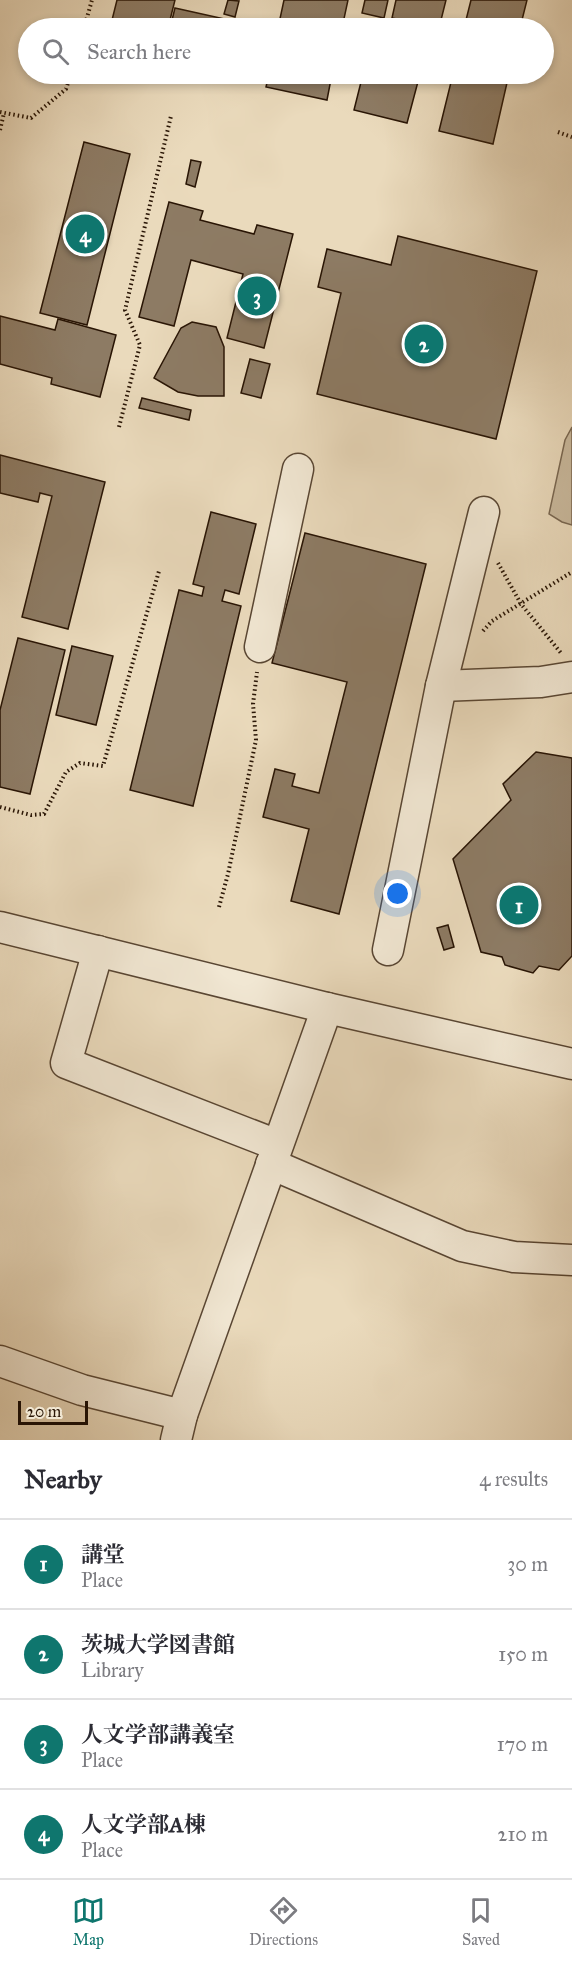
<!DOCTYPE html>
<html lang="en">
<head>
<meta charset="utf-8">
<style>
  :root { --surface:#fff; --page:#f2f2f3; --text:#2b2b33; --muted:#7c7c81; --line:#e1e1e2; --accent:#0f766e }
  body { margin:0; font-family:"IM FELL Great Primer","Noto Serif JP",serif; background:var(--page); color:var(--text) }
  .scale { position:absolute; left:18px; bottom:15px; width:70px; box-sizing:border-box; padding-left:6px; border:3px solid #291505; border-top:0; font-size:16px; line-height:21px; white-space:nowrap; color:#291505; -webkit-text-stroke:4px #f1e7d3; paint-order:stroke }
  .you { position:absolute; left:398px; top:894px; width:21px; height:21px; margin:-15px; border:4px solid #fff; border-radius:50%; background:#1a73e8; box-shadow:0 0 0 9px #1a73e833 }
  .badge { display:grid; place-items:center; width:39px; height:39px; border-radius:50%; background:var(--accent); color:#fff; font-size:20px; font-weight:700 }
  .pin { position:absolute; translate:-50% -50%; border:3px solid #fff; box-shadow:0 2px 6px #0006 }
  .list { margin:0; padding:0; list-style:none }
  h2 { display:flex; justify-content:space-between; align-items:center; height:78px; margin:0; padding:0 24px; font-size:26px }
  h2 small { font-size:20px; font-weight:400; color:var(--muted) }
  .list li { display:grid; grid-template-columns:39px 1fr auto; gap:18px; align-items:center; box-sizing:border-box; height:90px; padding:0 24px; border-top:2px solid var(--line) }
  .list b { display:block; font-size:22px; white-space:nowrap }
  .list p { margin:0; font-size:20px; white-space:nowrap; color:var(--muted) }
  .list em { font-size:20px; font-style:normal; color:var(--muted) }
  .icon { flex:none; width:33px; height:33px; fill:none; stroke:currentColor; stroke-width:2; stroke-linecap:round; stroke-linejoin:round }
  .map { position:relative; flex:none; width:572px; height:1440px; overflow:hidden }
  .search { position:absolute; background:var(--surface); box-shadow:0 3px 9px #0003; left:18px; right:18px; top:18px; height:66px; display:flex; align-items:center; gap:15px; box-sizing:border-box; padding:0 21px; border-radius:33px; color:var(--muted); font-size:22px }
  .sheet { height:438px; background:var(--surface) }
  nav { display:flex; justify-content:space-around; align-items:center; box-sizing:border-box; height:84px; border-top:2px solid var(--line); background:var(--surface); font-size:16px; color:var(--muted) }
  nav a { display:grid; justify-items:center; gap:3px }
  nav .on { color:var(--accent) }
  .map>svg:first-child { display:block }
</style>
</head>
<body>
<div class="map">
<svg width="572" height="1440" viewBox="0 0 572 1440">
  <rect width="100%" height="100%" fill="#eadabc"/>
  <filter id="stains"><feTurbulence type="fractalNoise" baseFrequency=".00333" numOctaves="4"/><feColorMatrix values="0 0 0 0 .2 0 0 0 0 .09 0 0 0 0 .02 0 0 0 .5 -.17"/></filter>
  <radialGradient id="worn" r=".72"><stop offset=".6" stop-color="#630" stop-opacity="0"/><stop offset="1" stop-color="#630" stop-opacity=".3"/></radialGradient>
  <polygon fill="#c9b99d" stroke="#796751" stroke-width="1.5" points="572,427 572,525 562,522 549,514 565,440"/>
  <g fill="#8d7b64" stroke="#291505" stroke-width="1.5">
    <polygon points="117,0 175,0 168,28 110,28"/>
    <polygon points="228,0 239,1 235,17 224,14"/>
    <polygon points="284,0 348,0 342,28 278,28"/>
    <polygon points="365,0 388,0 384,18 362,13"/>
    <polygon points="396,0 446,0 439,28 392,18"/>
    <polygon points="471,0 527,0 520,28 464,28"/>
    <polygon points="175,8 265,28 211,28 172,20"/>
    <polygon points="269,74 332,74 327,100 266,87"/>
    <polygon points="363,74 420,74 407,123 354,110"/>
    <polygon points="453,74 509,74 493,144 439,131"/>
    <polygon points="84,142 130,154 87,325 40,313"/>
    <polygon points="191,160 201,162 195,187 186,184"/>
    <polygon points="169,202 203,211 200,220 254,234 257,225 293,234 264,348 227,338 243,274 191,260 174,326 139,317"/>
    <polygon points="398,236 537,271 496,439 317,394 341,293 318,287 327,249 391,265"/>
    <polygon points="0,316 55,330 58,319 116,335 100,397 51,384 52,378 0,364"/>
    <polygon points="192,322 216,327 224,347 224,396 198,396 178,392 154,378 181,328"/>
    <polygon points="250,359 270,364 261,398 241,393"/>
    <polygon points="142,398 191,410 189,420 139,408"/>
    <polygon points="0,455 105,482 68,629 22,617 52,496 40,493 38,502 0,493"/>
    <polygon points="211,512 256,524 239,594 225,590 222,601 241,606 193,806 130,790 179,590 202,596 204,587 193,584"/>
    <polygon points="305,533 426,564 339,914 291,901 309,829 263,817 275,769 295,774 292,786 319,793 347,682 272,663"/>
    <polygon points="18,638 65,650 30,794 0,787 0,710"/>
    <polygon points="72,646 113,656 96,725 56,715"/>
    <polygon points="536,752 572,758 572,956 559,970 539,966 533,973 505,965 502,957 481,952 453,859 511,800 503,784"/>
    <polygon points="448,925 454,947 444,950 437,928"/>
  </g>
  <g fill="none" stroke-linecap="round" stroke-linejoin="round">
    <defs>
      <g id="minor">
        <polyline points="260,647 298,469"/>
        <polyline points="441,686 541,682 572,677"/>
        <polyline points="0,927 327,1008 572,1064"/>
        <polyline points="388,950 441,686 484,512"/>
        <polyline points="98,951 66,1063 277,1145"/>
        <polyline points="271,1164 462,1246 514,1257 572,1260"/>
        <polyline points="0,1361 82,1390 182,1415"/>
        <polyline points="176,1440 182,1415 327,1008"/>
      </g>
    </defs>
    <use href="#minor" stroke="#594633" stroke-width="33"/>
    <g stroke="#291505" stroke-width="4" stroke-dasharray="1.5 3" stroke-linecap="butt">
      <polyline points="84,28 92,0"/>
      <polyline points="0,112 31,118 66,89 71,74"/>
      <polyline points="0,130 4,113"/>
      <polyline points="558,132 572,137"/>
      <polyline points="119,427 140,345 125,310 171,116"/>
      <polyline points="498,563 521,604 561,653"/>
      <polyline points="483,631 492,621 572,572"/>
      <polyline points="0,807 31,815 44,814 66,772 80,763 103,766 159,571"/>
      <polyline points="219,907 228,874 256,740 253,704 257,672"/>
    </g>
    <use href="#minor" stroke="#f1e7d3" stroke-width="30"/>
  </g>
  <rect width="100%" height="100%" filter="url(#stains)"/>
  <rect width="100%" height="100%" fill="url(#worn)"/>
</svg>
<div class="scale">20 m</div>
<div class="you"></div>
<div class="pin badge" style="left:519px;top:905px">1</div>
<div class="pin badge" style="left:424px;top:344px">2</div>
<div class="pin badge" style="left:257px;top:296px">3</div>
<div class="pin badge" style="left:85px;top:234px">4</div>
<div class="search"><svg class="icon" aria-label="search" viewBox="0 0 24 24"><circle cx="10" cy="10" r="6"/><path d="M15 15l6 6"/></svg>Search here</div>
</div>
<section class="sheet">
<h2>Nearby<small>4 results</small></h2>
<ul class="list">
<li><span class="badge">1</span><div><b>講堂</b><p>Place</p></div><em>30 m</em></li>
<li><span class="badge">2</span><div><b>茨城大学図書館</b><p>Library</p></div><em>150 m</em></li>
<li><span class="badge">3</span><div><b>人文学部講義室</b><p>Place</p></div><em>170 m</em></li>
<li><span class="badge">4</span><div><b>人文学部A棟</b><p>Place</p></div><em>210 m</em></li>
</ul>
</section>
<nav>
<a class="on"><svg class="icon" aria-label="map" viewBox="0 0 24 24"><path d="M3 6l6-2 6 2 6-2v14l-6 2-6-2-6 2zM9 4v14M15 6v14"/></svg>Map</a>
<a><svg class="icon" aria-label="directions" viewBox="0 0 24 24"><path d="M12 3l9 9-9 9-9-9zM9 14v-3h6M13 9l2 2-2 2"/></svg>Directions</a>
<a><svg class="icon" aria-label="saved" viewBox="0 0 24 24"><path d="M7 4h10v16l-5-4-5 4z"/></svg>Saved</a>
</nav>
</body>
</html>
